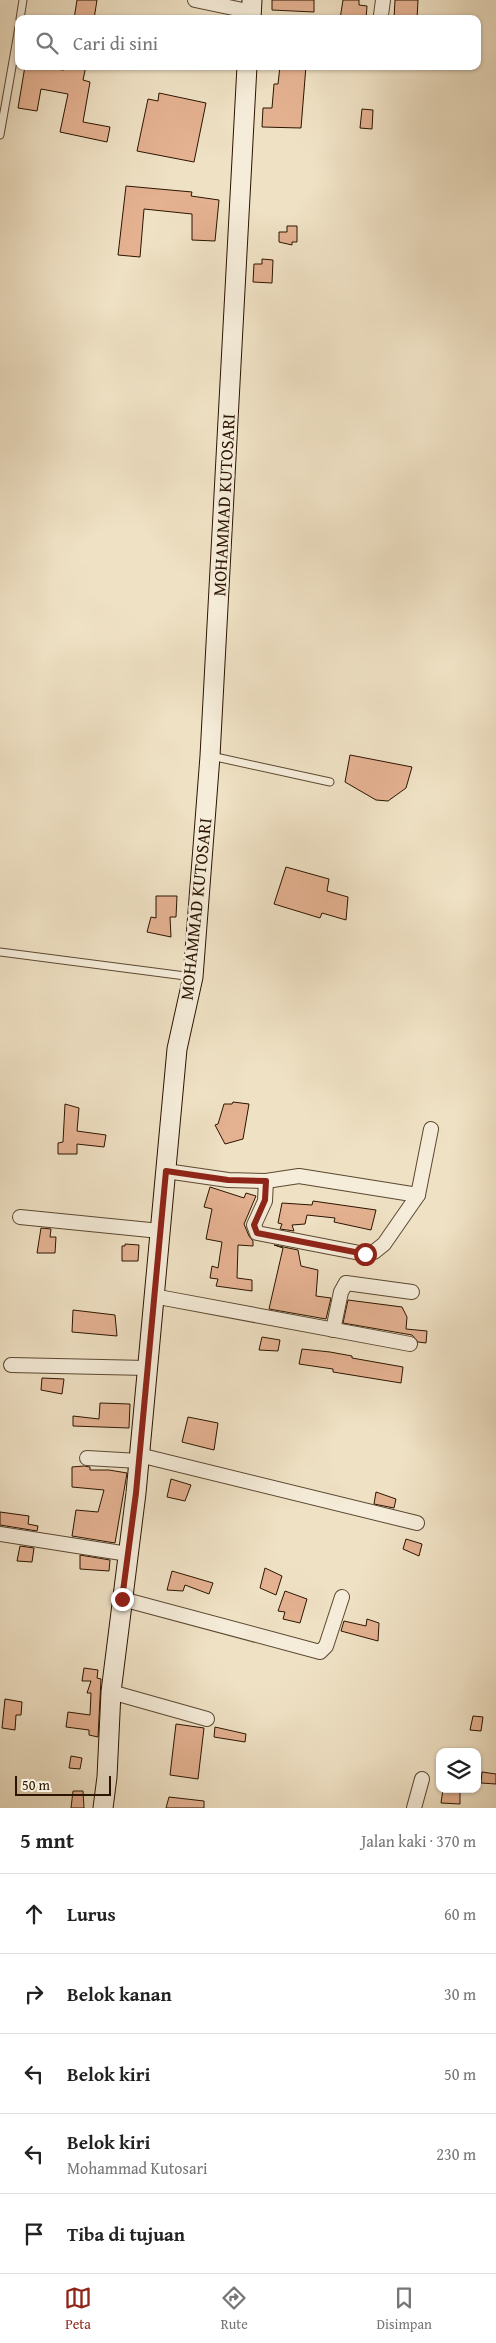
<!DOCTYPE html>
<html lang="id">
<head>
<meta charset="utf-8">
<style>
  :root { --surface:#fff; --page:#f2f2f2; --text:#222; --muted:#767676; --line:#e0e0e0; --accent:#8f2418 }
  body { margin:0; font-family:"Gentium Book Plus",serif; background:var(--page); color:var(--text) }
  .controls { position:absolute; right:15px; bottom:15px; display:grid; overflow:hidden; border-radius:10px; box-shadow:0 1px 4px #0004 }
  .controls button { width:45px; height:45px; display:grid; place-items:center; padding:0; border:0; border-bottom:1px solid var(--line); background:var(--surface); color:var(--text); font:25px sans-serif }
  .scale { position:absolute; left:15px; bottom:12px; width:96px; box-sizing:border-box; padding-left:5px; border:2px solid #2b1500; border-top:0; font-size:14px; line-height:18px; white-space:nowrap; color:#2b1500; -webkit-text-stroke:4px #f5ecd9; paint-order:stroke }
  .stop { position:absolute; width:15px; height:15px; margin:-11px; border:4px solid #8f2418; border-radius:50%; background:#fff }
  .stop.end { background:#8f2418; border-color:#fff; box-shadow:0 1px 5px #0008 }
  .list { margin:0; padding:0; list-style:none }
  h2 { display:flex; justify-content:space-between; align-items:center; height:65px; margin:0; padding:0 20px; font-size:21px }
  h2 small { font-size:16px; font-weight:400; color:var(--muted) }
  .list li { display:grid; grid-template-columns:32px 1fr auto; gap:15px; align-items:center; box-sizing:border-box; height:80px; padding:0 20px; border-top:1px solid var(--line) }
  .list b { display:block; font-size:19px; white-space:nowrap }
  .list p { margin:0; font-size:16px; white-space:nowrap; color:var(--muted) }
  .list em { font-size:16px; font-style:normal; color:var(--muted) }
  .icon { flex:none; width:28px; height:28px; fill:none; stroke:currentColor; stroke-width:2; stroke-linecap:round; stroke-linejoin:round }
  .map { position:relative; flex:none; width:496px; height:1808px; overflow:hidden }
  .search { position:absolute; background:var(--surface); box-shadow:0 1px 4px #0004; left:15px; right:15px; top:15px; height:55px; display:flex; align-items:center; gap:12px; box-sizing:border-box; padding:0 18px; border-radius:10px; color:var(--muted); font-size:19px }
  .sheet { height:465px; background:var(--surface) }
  nav { display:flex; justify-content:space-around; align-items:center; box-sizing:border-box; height:70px; border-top:1px solid var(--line); background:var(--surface); font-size:14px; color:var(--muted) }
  nav a { display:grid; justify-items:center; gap:2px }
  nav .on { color:var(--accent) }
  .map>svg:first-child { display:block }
</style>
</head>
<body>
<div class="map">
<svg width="496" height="1808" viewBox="0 0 496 1808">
  <rect width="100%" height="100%" fill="#efe1c4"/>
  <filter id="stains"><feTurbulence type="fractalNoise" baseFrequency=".004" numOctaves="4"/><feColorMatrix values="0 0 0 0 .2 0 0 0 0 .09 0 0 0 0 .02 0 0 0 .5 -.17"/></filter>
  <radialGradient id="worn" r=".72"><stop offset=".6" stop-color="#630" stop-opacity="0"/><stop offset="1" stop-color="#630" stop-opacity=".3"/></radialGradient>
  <g fill="#e4b191" stroke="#2b1500">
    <polygon points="77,0 97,0 94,19 74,19"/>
    <polygon points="272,0 314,0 314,12 272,10"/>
    <polygon points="343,0 359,0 359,5 367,6 366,19 340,19"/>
    <polygon points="395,0 418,0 417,19 394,19"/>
    <polygon points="25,66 64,70 64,66 86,66 83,80 90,82 83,122 110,127 107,142 60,132 68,94 41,89 37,111 18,108"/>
    <polygon points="280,66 306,66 301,128 262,127 263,108 272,108 274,84 278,84"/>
    <polygon points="159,93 206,103 194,162 137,151 148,99 158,101"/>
    <polygon points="362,109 373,110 372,129 360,128"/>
    <polygon points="126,186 192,192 191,196 219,200 215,241 192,240 192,214 144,209 140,257 118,255"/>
    <polygon points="287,226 297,226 297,242 292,242 292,245 279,242 279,232 287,232"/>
    <polygon points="262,259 273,260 272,283 253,282 254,264 262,264"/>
    <polygon points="350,755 412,767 406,788 388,801 376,800 345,782"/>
    <polygon points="286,867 329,879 327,891 348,897 346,920 322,913 320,918 274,904"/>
    <polygon points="156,896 177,896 176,917 170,917 171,937 147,932 151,917 156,918"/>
    <polygon points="233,1102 249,1104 243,1139 225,1144 215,1125 218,1124 224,1104 232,1104"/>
    <polygon points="65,1104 79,1108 77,1131 106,1135 104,1147 77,1144 77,1154 58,1154 58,1143 63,1142"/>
    <polygon points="210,1187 244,1198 246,1193 256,1196 244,1224 249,1236 253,1241 253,1246 238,1245 237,1278 252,1280 252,1291 216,1286 218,1279 210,1278 212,1266 218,1268 222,1242 206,1239 212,1209 204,1207"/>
    <polygon points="313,1201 376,1210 371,1230 334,1222 335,1218 307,1215 305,1224 292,1225 294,1231 280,1229 282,1224 278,1223 282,1203 312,1205"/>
    <polygon points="41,1228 51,1229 50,1237 56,1237 55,1253 37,1253"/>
    <polygon points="125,1244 139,1245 138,1261 122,1261 122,1246 125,1246"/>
    <polygon points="274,1245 298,1250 301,1266 318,1270 316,1296 331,1298 326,1319 269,1309 283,1248"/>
    <polygon points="348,1300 402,1307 407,1317 406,1329 427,1331 426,1343 418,1342 412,1335 343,1323"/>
    <polygon points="73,1310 115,1315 117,1336 72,1332"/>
    <polygon points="262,1337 280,1340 278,1351 259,1350"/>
    <polygon points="302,1349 330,1352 352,1356 352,1358 403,1367 401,1383 333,1372 333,1369 299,1364"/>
    <polygon points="42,1378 64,1379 62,1394 41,1390"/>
    <polygon points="100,1403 130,1404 129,1428 73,1426 73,1416 99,1419"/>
    <polygon points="188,1417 218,1423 214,1450 182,1442"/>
    <polygon points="84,1466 90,1467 90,1470 109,1470 127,1473 115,1543 72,1536 76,1510 98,1512 104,1490 72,1487 72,1467"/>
    <polygon points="171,1479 191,1485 185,1501 167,1497"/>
    <polygon points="376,1492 396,1499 394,1508 374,1504"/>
    <polygon points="0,1512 29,1516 28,1524 38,1526 37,1531 0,1525"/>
    <polygon points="406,1539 422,1544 419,1556 403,1549"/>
    <polygon points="20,1546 34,1548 32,1562 17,1561"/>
    <polygon points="80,1555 110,1560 109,1571 80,1569"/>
    <polygon points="265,1568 282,1576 276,1595 260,1588"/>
    <polygon points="172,1571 213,1583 209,1594 185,1585 183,1591 167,1590"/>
    <polygon points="285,1591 307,1599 300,1623 283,1619 285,1612 278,1611"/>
    <polygon points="367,1619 379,1623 378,1641 341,1631 344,1621 366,1626"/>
    <polygon points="84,1668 98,1670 97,1678 101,1679 98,1737 89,1735 89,1730 66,1727 68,1712 90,1715 91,1693 87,1693 91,1681 82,1681"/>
    <polygon points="5,1699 22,1702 21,1715 16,1715 15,1730 2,1728"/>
    <polygon points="473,1716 483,1717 481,1731 470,1730"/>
    <polygon points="176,1724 204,1728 198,1779 170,1775"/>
    <polygon points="215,1727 246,1734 245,1742 214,1737"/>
    <polygon points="71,1756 82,1758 80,1769 69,1768"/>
    <polygon points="482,1772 496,1774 496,1784 481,1783"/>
    <polygon points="443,1789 460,1791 460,1804 441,1803"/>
    <polygon points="73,1791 83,1791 84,1808 71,1808"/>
    <polygon points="169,1797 204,1801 204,1808 166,1808"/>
  </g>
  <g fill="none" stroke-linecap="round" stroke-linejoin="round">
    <defs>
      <g id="lane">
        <polyline points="20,19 23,0"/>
        <polyline points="0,135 19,27"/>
        <polyline points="211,756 330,782"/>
        <polyline points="0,952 193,977"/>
      </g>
      <g id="street">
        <polyline points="195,0 252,12"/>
        <polyline points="381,15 383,0"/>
        <polyline points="166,1171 228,1180 266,1181 299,1176 418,1195"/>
        <polyline points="266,1181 265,1201 254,1225 257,1233 365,1254 374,1252 384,1244 418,1195 431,1129"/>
        <polyline points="20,1217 160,1231"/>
        <polyline points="153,1296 410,1344"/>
        <polyline points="333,1330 341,1292 346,1283 412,1292"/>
        <polyline points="11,1365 147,1368"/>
        <polyline points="139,1455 417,1523"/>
        <polyline points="87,1458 139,1461"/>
        <polyline points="0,1534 128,1554"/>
        <polyline points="122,1599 320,1652 326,1646 342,1597"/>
        <polyline points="111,1692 207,1719"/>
        <polyline points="414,1808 422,1779"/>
      </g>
      <g id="secondary">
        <polyline points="251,19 252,0"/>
        <polyline points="103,1808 107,1777 111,1692 136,1493 177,1049 193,977 210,756 247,66"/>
      </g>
    </defs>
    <use href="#lane" stroke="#5c4831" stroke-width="9"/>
    <use href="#street" stroke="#5c4831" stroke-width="16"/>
    <use href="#secondary" stroke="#2b1500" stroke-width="21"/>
    <use href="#lane" stroke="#f5ecd9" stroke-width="7"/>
    <use href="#street" stroke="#f5ecd9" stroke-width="14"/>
    <use href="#secondary" stroke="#f5ecd9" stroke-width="19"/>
  </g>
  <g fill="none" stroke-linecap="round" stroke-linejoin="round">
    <polyline stroke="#8f2418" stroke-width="6" points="122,1599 136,1493 166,1171 228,1180 266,1181 265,1200 254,1225 257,1233 365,1254"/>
  </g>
  <g text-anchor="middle" stroke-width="5" stroke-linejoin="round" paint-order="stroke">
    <g font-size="18" fill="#2b1500" stroke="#f5ecd9">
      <text transform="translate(224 505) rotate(-87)" y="6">MOHAMMAD KUTOSARI</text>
      <text transform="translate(196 909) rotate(-84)" y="6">MOHAMMAD KUTOSARI</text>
    </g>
  </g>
  <rect width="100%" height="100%" filter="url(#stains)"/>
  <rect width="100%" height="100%" fill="url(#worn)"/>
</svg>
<div class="controls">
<button><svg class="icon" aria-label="layers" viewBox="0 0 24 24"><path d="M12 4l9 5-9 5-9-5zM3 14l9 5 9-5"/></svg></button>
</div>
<div class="scale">50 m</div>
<div class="stop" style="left:365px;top:1254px"></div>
<div class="stop end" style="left:122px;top:1599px"></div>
<div class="search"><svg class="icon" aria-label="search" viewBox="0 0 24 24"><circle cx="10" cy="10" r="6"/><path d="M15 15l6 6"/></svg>Cari di sini</div>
</div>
<section class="sheet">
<h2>5 mnt<small>Jalan kaki · 370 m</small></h2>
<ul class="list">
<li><svg class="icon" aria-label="ahead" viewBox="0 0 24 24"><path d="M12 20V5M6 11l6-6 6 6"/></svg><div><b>Lurus</b></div><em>60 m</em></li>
<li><svg class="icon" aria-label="right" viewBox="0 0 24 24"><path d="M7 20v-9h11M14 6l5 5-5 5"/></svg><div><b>Belok kanan</b></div><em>30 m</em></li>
<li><svg class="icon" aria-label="left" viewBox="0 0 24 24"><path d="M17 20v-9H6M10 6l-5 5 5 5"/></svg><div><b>Belok kiri</b></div><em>50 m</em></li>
<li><svg class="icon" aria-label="left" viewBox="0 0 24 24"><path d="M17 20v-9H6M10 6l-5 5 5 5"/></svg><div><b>Belok kiri</b><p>Mohammad Kutosari</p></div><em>230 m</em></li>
<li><svg class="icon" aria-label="arrive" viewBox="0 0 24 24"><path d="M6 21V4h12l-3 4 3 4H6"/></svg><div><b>Tiba di tujuan</b></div></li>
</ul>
</section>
<nav>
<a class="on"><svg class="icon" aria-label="map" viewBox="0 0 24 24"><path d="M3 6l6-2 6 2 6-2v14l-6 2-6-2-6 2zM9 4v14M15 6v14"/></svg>Peta</a>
<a><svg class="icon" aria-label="directions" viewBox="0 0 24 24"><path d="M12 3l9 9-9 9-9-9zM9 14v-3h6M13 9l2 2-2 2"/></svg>Rute</a>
<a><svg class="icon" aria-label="saved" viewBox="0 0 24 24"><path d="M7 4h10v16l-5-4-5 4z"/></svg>Disimpan</a>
</nav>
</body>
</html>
